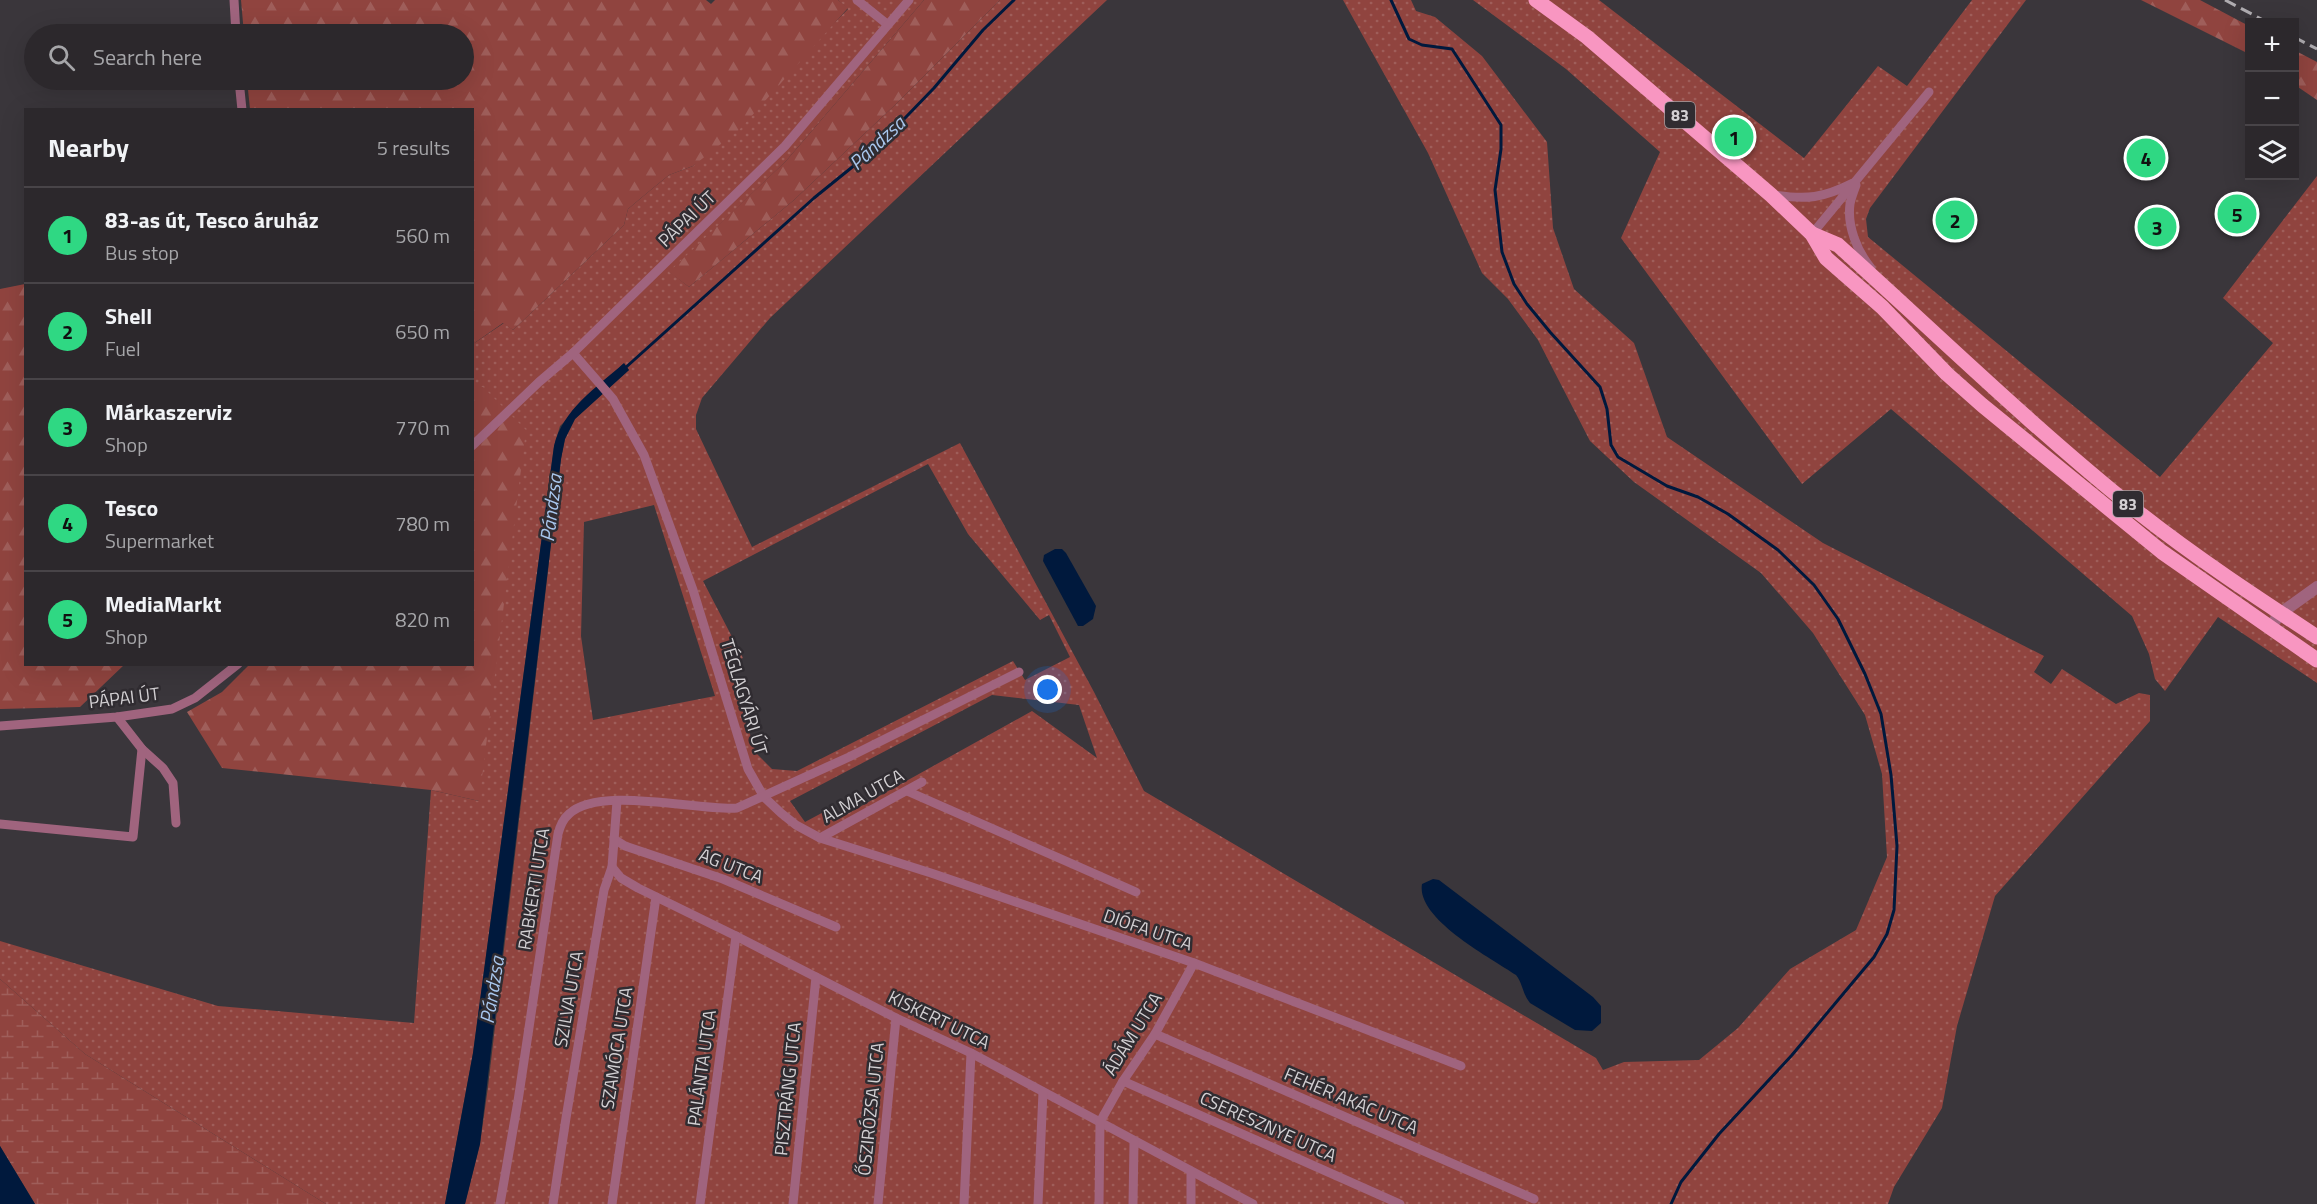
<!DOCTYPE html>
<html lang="en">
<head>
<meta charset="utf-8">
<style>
  :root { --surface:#2c282c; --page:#383438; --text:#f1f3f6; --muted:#a6a6a9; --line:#484448; --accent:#2fd883 }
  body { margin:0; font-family:"Titillium Web",sans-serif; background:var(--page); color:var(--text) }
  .controls { position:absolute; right:18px; top:18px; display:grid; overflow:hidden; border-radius:0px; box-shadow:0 6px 24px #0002 }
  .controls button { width:54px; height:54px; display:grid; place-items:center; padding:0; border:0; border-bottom:2px solid var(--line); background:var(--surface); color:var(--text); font:30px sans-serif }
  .you { position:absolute; left:1048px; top:690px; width:21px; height:21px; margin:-15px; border:4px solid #fff; border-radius:50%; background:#1a73e8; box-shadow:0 0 0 9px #1a73e833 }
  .badge { display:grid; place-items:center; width:39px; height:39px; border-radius:50%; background:var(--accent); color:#111; font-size:20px; font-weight:700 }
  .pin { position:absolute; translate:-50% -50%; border:3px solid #fff; box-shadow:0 2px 6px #0006 }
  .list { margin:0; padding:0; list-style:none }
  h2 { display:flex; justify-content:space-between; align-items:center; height:78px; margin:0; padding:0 24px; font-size:26px }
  h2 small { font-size:20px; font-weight:400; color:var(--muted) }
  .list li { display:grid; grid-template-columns:39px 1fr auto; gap:18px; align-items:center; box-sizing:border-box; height:96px; padding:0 24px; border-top:2px solid var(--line) }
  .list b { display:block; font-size:22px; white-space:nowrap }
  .list p { margin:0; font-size:20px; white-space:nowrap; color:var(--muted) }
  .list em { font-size:20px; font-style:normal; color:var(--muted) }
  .icon { flex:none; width:33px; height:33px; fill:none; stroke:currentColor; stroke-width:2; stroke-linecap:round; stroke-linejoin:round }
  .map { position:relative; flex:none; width:2317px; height:1204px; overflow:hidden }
  .search { position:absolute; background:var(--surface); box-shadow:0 6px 24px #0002; left:24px; top:24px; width:450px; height:66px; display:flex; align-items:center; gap:15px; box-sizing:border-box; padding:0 21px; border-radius:33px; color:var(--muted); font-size:22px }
  .panel { position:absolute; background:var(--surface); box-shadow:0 6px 24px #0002; left:24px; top:108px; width:450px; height:558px; border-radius:0px }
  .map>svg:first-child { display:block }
</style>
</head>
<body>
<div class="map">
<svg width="2317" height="1204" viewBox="0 0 2317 1204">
  <defs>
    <pattern id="green-dots" width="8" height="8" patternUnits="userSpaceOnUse" patternTransform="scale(1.5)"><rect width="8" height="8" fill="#90443f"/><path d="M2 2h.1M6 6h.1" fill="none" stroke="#9f5e5a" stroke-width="1.8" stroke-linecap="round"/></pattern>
    <pattern id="forest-firs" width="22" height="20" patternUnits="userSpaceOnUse" patternTransform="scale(1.5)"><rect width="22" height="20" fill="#90443f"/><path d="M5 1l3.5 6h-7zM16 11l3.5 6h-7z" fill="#9f5e5a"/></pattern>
    <pattern id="wetland-marsh" width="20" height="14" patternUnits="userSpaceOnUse" patternTransform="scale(1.5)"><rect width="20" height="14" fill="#90443f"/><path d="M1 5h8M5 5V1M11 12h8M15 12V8" fill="none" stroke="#9f5e5a"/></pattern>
  </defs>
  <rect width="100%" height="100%" fill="#3a363b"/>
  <g fill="url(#green-dots)" fill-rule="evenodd">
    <path d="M838,0H924L786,161L670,272L689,287L794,200L897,103L1000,0H1107L770,318L702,398L696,415V429L752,547L960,443L1094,692L1144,791L1596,1058L1603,1070L1624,1062L1699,1060L1738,1028L1790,969L1856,930L1887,857L1882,774L1865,715L1813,633L1761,573L1634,482L1590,441L1538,340L1508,299L1482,273L1428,153L1343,0H1411L1416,11L1435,17L1482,56L1547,142L1553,228L1574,289L1634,343L1667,437L1823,543L2044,656L2034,672L2051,684L2062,669L2116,704L2139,693L2150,695V721L1995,896L1957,1026L1942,1108L1894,1187L1888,1204H465L480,1144L488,1087L561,459L565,439L575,419L629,370L623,364L560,426L554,446L473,1053L445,1204H326L85,1054L0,979V941L218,1006L414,1023L431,790L479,801L483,387H473V344L504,323L513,330L624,225L628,209L647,193L669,175L693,166L848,9ZM928,464L968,534L1040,620L1049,615L1070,657L1025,680L1013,661L797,771L772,769L756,753L728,665L743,658L703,581ZM654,505L715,696L593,720L581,636L584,522ZM992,695L1079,705L1097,758L1032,711L838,819L831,808L805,822L790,801Z"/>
    <polygon points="1473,0 1599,0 1804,158 1878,66 1907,86 1972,0 2026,0 1870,208 1866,219 1868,237 2160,477 2273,343 2223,298 2317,176 2317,683 2218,617 2165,691 2155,679 2149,654 2132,616 1891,409 1802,484 1621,238 1660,152 1566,69"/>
  </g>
  <g fill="url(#forest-firs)">
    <polygon points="241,0 706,0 711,4 715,0 838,0 848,8 740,129 693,166 669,175 647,193 628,209 624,225 513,330 503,323 473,344 472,110 250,109 247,80 464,80 464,34 244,34"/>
    <polygon points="924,0 1000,0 897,103 794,200 689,287 669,272 786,161"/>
    <polygon points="2141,0 2200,0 2249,26 2249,54"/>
    <polygon points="2294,50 2317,62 2317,100 2295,85"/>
    <polygon points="25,284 26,664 124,665 80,707 0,709 0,289"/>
    <polygon points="473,387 483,387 526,430 479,801 431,790 222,768 187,712 222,692 249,665 472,664"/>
  </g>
  <polygon fill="url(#wetland-marsh)" points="0,979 85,1054 326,1204 35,1204 0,1146"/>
  <g fill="#00193d">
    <path d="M624,363L629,370L575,419L565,439L561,459L480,1144L465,1204H445L473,1053L554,446C563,409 596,388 624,363Z"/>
    <polygon points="1055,549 1062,549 1066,553 1096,606 1093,619 1083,626 1078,626 1043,561 1044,555"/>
    <path d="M1433,879L1439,880L1593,997L1601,1006V1023L1592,1031L1575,1030L1530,1003C1523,995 1523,984 1516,975C1491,958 1416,919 1422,884Z"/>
    <polygon points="0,1146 35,1204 0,1204"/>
  </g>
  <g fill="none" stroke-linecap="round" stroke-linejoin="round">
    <g stroke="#00193d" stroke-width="3">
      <polyline points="1391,0 1409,39 1422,45 1452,49 1501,125 1501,149 1495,190 1502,252 1514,284 1527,304 1550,332 1600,387 1607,409 1611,445 1618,457 1667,486 1698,497 1728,514 1778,550 1814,585 1838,619 1865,674 1881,714 1891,775 1897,846 1894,910 1887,934 1874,957 1792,1055 1719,1134 1681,1182 1671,1204"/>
      <polyline points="624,369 814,198 877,147 934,88 983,30 1014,0"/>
    </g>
    <g stroke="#a0647e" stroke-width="9">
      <polyline points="234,0 236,34"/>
      <polyline points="857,0 887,24"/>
      <polyline points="239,80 242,110"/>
      <path d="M1856,185C1854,191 1851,198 1850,204C1847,226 1857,251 1871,268"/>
      <path d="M1774,195C1807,200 1823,198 1853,183"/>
      <polyline points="1812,234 1929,92"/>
      <polyline points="573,353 613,399 644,455 693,590 748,769 764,797 781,813 796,825 820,838 931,873 1194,963 1461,1066"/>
      <polyline points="472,446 539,382 573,353 785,146 909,0"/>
      <polyline points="117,717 142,749 163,768 173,783 176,823"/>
      <polyline points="0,726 117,717 172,709 195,698 238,664"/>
      <polyline points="907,791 1136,892"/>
      <polyline points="0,824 133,837 142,749"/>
      <polyline points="820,838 922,782"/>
      <polyline points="614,839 625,846 723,879 836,927"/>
      <polyline points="612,867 621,878 638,888 736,936 896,1018 971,1053 1253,1204"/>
      <polyline points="1155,1034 1534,1199"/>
      <polyline points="1123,1081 1400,1204"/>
      <path d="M500,1204L518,1101L558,834C560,826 563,819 569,814C599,785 698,811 737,808L849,757L1019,672"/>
      <polyline points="553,1204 566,1118 604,890 612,867 617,801"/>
      <polyline points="612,1204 656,897"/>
      <polyline points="700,1204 736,936"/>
      <polyline points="793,1204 816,977"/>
      <polyline points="878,1204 896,1018"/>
      <polyline points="964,1204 971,1053"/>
      <polyline points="1038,1204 1043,1092"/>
      <polyline points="1099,1204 1100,1122 1123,1081 1155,1034 1194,963"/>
      <polyline points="1133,1204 1134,1142"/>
      <polyline points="1191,1204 1191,1172"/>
    </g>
    <polyline stroke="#a0647e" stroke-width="12" points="2270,627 2281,613 2317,587"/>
    <g stroke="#f896c1" stroke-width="15">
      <polyline points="1536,0 1587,37 1771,195 1812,234 1826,258 1882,307 1947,374 1982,405 2162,552 2317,660"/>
      <path d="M1812,234L1838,245C1938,335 2033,428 2138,512C2195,557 2256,597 2317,637"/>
    </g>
    <g stroke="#afacb0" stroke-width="3" stroke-dasharray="12 6" stroke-linecap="butt">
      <polyline points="2225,0 2267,22"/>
      <polyline points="2294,37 2317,49"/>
    </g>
  </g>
  <g text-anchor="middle" stroke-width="5" stroke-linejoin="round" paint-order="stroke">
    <g fill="#302c31" stroke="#a29fa2" stroke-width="1.5">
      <rect x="1665" y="102" width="30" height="26" rx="4.5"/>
      <rect x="2113" y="491" width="30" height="26" rx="4.5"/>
    </g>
    <g font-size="16" font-weight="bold" fill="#d3d0d3">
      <text x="1680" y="121">83</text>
      <text x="2128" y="510">83</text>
    </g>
    <g font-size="18" fill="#d3d0d3" stroke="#302c31">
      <text transform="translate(687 219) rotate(-44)" y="6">PÁPAI ÚT</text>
      <text transform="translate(744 697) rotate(73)" y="6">TÉGLAGYÁRI ÚT</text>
      <text transform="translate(124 698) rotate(-7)" y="6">PÁPAI ÚT</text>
      <text transform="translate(863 796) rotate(-29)" y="6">ALMA UTCA</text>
      <text transform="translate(731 866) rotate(21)" y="6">ÁG UTCA</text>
      <text transform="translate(534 889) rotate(-81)" y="6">RABKERTI UTCA</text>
      <text transform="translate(1148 930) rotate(19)" y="6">DIÓFA UTCA</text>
      <text transform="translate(569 999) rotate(-80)" y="6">SZILVA UTCA</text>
      <text transform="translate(939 1020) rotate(26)" y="6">KISKERT UTCA</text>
      <text transform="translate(1133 1034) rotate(-58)" y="6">ÁDÁM UTCA</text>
      <text transform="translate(617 1048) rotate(-81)" y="6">SZAMÓCA UTCA</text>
      <text transform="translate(702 1068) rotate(-82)" y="6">PALÁNTA UTCA</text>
      <text transform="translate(788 1089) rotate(-84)" y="6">PISZTRÁNG UTCA</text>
      <text transform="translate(1351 1101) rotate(23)" y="6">FEHÉR AKÁC UTCA</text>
      <text transform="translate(871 1109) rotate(-84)" y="6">ŐSZIRÓZSA UTCA</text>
      <text transform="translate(1268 1127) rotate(24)" y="6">CSERESZNYE UTCA</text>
    </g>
    <g font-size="20" font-style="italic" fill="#a9c7ee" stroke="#302c31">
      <text transform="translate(877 143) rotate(-43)" y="7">Pándzsa</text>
      <text transform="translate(551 508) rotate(-83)" y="7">Pándzsa</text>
      <text transform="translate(492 990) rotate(-81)" y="7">Pándzsa</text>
    </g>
  </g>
</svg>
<div class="controls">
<button>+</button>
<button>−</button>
<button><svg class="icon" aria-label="layers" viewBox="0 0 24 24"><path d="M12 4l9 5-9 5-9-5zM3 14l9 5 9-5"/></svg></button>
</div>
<div class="you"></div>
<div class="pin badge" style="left:1734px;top:137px">1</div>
<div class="pin badge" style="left:1955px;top:220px">2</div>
<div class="pin badge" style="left:2157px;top:227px">3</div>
<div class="pin badge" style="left:2146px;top:158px">4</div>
<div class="pin badge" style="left:2237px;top:214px">5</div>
<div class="search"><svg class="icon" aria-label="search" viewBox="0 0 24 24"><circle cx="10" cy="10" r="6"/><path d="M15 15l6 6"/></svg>Search here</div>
<section class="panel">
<h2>Nearby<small>5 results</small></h2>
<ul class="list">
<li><span class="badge">1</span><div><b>83-as út, Tesco áruház</b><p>Bus stop</p></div><em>560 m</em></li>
<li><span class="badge">2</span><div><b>Shell</b><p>Fuel</p></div><em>650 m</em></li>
<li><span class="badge">3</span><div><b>Márkaszerviz</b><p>Shop</p></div><em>770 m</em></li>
<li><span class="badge">4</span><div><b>Tesco</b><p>Supermarket</p></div><em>780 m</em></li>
<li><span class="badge">5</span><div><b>MediaMarkt</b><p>Shop</p></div><em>820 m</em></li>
</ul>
</section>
</div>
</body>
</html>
